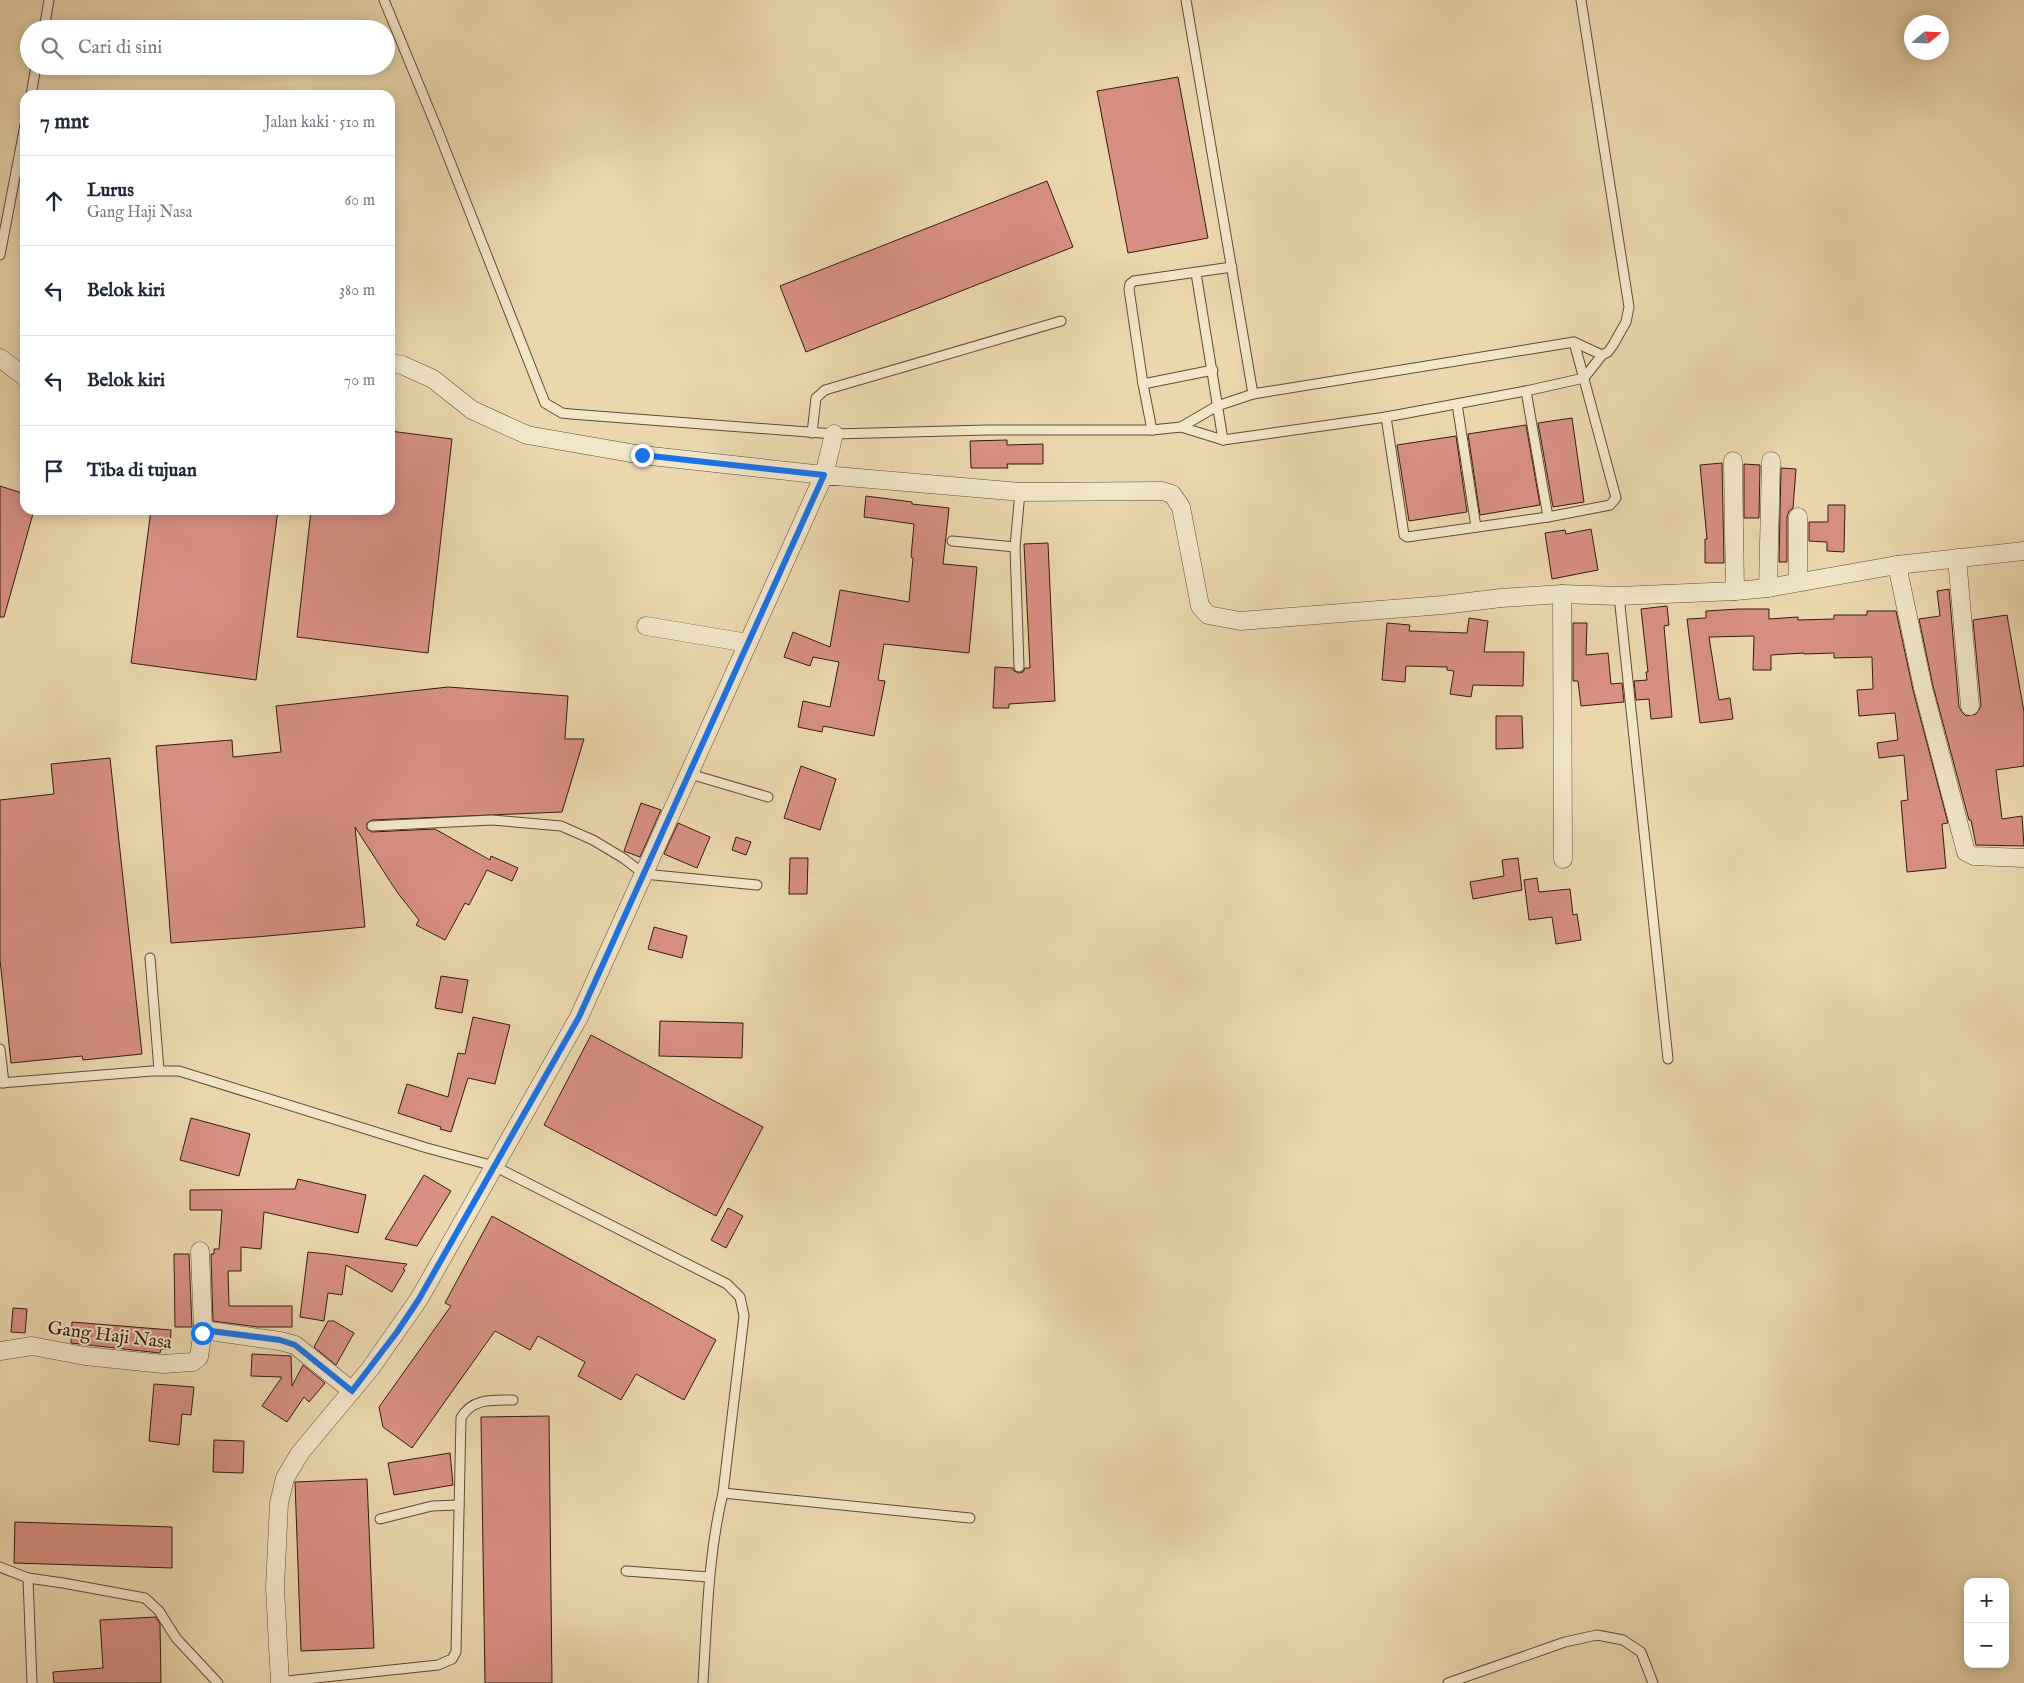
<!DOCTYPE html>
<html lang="id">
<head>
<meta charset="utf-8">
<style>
  :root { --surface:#fff; --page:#f6f6f7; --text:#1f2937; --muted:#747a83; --line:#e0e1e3 }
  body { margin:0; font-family:"IM FELL English",serif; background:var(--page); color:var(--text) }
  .controls { position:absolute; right:15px; bottom:15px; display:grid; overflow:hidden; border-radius:10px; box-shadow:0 2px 12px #0003 }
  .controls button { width:45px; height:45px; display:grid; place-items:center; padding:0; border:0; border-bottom:1px solid var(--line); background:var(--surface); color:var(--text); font:25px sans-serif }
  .compass { position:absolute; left:1904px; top:15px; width:45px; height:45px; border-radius:50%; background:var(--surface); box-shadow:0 2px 12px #0003; rotate:71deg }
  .stop { position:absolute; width:15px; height:15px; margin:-11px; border:4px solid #1a73e8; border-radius:50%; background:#fff }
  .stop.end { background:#1a73e8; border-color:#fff; box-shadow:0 1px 5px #0008 }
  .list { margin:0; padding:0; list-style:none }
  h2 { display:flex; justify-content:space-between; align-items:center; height:65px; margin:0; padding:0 20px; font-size:21px }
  h2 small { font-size:16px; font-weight:400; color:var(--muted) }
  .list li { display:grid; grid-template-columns:32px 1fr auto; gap:15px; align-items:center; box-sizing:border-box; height:90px; padding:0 20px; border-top:1px solid var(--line) }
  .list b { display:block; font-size:19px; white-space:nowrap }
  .list p { margin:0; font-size:16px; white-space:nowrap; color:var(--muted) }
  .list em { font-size:16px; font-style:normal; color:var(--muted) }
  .icon { flex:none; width:28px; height:28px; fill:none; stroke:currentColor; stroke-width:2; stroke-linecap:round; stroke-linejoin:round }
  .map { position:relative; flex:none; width:2024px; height:1683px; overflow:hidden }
  .search { position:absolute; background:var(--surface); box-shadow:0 2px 12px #0003; left:20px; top:20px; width:375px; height:55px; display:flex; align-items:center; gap:12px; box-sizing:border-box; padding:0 18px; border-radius:28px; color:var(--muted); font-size:19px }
  .panel { position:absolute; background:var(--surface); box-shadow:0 2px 12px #0003; left:20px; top:90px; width:375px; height:425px; border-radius:15px }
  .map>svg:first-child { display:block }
</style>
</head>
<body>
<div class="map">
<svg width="2024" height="1683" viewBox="0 0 2024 1683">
  <rect width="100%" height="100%" fill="#ead7ae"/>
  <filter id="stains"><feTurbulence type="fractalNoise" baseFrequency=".004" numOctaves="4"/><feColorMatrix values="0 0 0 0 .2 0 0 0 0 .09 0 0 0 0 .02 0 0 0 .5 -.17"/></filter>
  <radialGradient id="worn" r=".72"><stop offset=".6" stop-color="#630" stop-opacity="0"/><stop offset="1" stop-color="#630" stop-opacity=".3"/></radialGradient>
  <g fill="#d88f85" stroke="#351b10">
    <polygon points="1178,77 1208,238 1128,253 1097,91"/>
    <polygon points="1047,181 1073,247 806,352 780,286"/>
    <polygon points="1572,418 1584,502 1553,507 1538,423"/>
    <polygon points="1526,425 1540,505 1480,515 1468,434"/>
    <polygon points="390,431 452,439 428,653 297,637 311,510 390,510"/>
    <polygon points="1456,436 1467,512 1409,521 1397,445"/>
    <polygon points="1007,440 1007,445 1043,444 1043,464 1007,464 1008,468 971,468 970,441"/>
    <polygon points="1722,463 1724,563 1705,563 1705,539 1707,539 1700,465"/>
    <polygon points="1744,464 1760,465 1759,518 1744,518"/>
    <polygon points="1781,468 1796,469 1793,508 1789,511 1787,517 1787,562 1779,562"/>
    <polygon points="0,486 25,494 25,510 34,510 4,617 0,617"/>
    <polygon points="866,496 912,502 912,504 949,508 943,564 977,567 969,653 884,644 878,680 885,681 874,736 823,726 822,732 798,727 803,701 830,707 839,662 813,657 810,666 784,657 793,632 830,647 840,590 909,602 913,558 911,557 914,524 864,517"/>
    <polygon points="1828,505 1845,505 1844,552 1827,551 1827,542 1809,541 1809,522 1828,522"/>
    <polygon points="151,510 278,510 256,680 131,663"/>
    <polygon points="1591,529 1598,570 1552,579 1545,533 1565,530 1566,534"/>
    <polygon points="1048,543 1055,701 1009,704 1009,708 993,708 995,667 1013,668 1014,671 1019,673 1023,672 1025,668 1030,668 1024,544"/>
    <polygon points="1949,589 1959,707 1962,712 1966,716 1976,714 1981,706 1973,620 2007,615 2024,712 2024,766 1996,770 2002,819 2022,816 2024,846 1976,845 1971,820 1969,820 1933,686 1919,619 1940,616 1937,591"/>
    <polygon points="1667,606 1669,625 1664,626 1672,717 1651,719 1649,699 1636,700 1634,681 1647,680 1646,672 1648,672 1641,609"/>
    <polygon points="1739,609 1769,609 1769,619 1798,617 1798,620 1834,619 1834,615 1867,615 1867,611 1896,611 1913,690 1948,823 1942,824 1946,868 1907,872 1901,801 1908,800 1904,755 1879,758 1877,743 1898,740 1895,713 1859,716 1857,690 1873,689 1872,657 1834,658 1834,653 1804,654 1804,653 1771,655 1771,670 1753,670 1754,636 1709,637 1719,700 1730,698 1733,719 1700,723 1687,619 1706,618 1706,611"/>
    <polygon points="1469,618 1488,621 1484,652 1524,652 1523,686 1473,685 1471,697 1450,694 1454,671 1447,670 1447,667 1406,666 1405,682 1382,680 1387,623 1410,625 1409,631 1467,633"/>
    <polygon points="1573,623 1587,623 1586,655 1608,653 1611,684 1622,683 1624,702 1581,706 1578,681 1573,681"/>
    <polygon points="448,687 568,696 565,739 584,739 562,812 372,820 367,823 367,829 372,832 435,829 490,860 491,856 518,868 512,881 487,870 469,905 465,903 445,940 416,925 419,920 397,892 355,827 365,927 256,937 171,943 156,746 232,740 233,757 281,752 276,706"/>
    <polygon points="1496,716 1522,716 1523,748 1496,749"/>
    <polygon points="110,758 142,1054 83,1060 82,1056 11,1063 0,960 0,800 54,794 51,764"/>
    <polygon points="801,766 836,779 820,830 784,818"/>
    <polygon points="641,803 661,810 640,857 624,851"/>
    <polygon points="678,823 710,837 697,868 664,854"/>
    <polygon points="736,837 751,842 746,855 732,850"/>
    <polygon points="790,858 808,858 807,894 789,894"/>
    <polygon points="1518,858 1522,890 1473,899 1470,882 1504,876 1502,860"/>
    <polygon points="1537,878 1539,892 1570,889 1573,915 1577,914 1581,940 1556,944 1552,917 1529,920 1524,880"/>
    <polygon points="654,927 687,936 682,958 648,949"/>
    <polygon points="441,976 468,980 462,1013 435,1008"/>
    <polygon points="473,1017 510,1025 495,1084 468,1078 451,1132 440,1129 441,1127 398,1113 407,1084 448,1097 458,1053 465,1054"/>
    <polygon points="660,1021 743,1023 742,1058 659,1056"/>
    <polygon points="591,1035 763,1127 716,1216 544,1125"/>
    <polygon points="191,1118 250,1134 239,1176 180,1160"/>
    <polygon points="424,1175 451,1191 417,1246 385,1239"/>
    <polygon points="298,1179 366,1195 358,1233 264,1212 261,1249 241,1247 241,1271 228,1271 229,1306 292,1306 292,1327 258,1327 213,1321 211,1254 214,1254 214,1249 219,1249 222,1210 190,1210 190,1190 295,1189"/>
    <polygon points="728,1208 743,1216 726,1248 711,1240"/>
    <polygon points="492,1216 716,1340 684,1400 636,1374 621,1400 578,1376 585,1362 538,1336 530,1350 495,1331 412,1448 383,1427 379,1407 451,1306 445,1303"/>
    <polygon points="308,1252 328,1254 407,1264 403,1269 405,1270 392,1292 346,1265 342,1295 328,1293 324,1321 300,1317"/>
    <polygon points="174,1254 189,1254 192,1327 175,1327"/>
    <polygon points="13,1308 27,1309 25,1333 11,1332"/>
    <polygon points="328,1321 334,1321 354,1333 336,1365 314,1347"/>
    <polygon points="72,1322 171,1330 170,1349 161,1349 160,1353 71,1343"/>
    <polygon points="252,1354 291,1356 292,1386 303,1365 325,1383 309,1402 304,1397 287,1422 262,1406 282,1377 251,1376"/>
    <polygon points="154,1384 194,1387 191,1415 182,1414 179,1445 149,1441"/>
    <polygon points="549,1416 552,1683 485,1683 481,1417"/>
    <polygon points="214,1440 244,1441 243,1473 213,1472"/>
    <polygon points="450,1453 453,1485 394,1495 388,1463"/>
    <polygon points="367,1479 374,1648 301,1651 295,1482"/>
    <polygon points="15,1522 172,1527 172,1568 14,1563"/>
    <polygon points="156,1617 160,1624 161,1683 54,1683 53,1672 103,1668 100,1620"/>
  </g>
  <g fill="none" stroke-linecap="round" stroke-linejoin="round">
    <defs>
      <g id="lane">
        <polyline points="384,0 438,131 545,403 562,413 571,414 834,434 987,430 1152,430 1181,427 1223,440 1386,417 1526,391 1584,378 1602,355 1608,352 1613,345 1626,322 1629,307 1581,0"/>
        <polyline points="1186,0 1253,394"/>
        <polyline points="44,29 49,0"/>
        <polyline points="31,95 36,66"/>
        <polyline points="0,255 25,125"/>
        <polyline points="1196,273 1223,440"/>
        <polyline points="1143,384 1213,370"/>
        <polyline points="1526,391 1548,517"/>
        <polyline points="1457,404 1476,527"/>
        <polyline points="1386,417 1404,535 1407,537 1548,517 1610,505 1616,498 1574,342"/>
        <polyline points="1181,427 1217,406 1253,394 1574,342 1602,355"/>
        <polyline points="1152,430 1143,384 1129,289 1130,284 1134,281 1232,267"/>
        <polyline points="812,433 816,398 825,390 1061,321"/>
        <polyline points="952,541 1015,547"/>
        <polyline points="1619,596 1668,1059"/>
        <polyline points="1019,667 1015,547 1020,492"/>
        <polyline points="690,774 768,797"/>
        <polyline points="372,826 492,820 561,826 593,840 623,858 644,874 757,885"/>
        <polyline points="150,958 159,1070"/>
        <polyline points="0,1049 4,1083"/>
        <polyline points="0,1083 152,1071 179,1071 427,1148 494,1166 727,1284 740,1297 744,1316 723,1493 970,1518"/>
        <polyline points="380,1519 432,1506 459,1505"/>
        <polyline points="0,1567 28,1578 63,1583 145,1598 159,1611 176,1638 218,1683"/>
        <polyline points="626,1571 709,1577"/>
        <polyline points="28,1578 32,1683"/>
        <path d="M278,1682L438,1665L452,1659L456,1652L461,1418C472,1398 493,1400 513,1400"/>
        <path d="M703,1683C707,1620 708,1555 723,1493"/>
        <polyline points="1448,1683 1565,1642 1597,1635 1623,1640 1641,1652 1653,1683"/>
      </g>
      <g id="street">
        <polyline points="0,358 25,377"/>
        <polyline points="390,363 402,365 433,379 472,410 527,435 642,455 824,475 834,434"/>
        <polyline points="1733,461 1735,591"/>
        <polyline points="1957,558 1970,706"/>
        <polyline points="1897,565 1923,688 1966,852 1974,856 2024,858"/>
        <polyline points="1798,582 1798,517"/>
        <polyline points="1768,588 1771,461"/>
        <polyline points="1562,594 1563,859"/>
        <polyline points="646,626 748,643"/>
        <polyline points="200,1251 203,1330"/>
        <polyline points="0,1351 32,1346 85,1356 163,1364 193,1362 199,1357 203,1330 280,1341 295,1345 352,1391"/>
        <polyline points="280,1683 275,1588 279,1503 285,1478 300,1453 370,1369 419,1299 579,1017 824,475 1020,492 1162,491 1172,494 1181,507 1200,606 1208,615 1240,621 1443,605 1501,598 1562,594 1619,596 1735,591 1768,588 1897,565 2024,551"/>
      </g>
    </defs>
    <use href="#lane" stroke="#624a38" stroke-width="11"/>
    <use href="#street" stroke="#624a38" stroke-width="19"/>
    <use href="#lane" stroke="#f1e5ca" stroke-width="9"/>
    <use href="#street" stroke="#f1e5ca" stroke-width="18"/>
  </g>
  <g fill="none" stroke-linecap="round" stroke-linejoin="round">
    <polyline stroke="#1a73e8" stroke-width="6" points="202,1333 203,1330 280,1340 295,1345 352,1391 397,1332 419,1299 579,1017 824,475 642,455"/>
  </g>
  <g text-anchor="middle" stroke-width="4" stroke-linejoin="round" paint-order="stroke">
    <g font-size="19" fill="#351b10" stroke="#f1e5ca">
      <text transform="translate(110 1334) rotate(7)" y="7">Gang Haji Nasa</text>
    </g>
  </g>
  <rect width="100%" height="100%" filter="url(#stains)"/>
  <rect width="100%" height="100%" fill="url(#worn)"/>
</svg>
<div class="controls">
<button>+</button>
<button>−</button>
</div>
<svg class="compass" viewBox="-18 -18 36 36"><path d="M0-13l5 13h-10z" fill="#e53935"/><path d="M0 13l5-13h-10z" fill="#747a83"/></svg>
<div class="stop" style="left:202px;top:1333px"></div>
<div class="stop end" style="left:642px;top:455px"></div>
<div class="search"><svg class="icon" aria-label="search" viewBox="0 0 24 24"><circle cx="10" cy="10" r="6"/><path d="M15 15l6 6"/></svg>Cari di sini</div>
<section class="panel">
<h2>7 mnt<small>Jalan kaki · 510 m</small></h2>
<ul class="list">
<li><svg class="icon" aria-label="ahead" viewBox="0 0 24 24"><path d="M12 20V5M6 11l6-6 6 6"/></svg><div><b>Lurus</b><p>Gang Haji Nasa</p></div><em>60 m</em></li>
<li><svg class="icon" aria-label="left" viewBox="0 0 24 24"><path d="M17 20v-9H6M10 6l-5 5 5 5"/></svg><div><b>Belok kiri</b></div><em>380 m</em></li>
<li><svg class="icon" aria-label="left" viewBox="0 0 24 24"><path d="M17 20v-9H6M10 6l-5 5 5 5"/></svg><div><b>Belok kiri</b></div><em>70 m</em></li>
<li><svg class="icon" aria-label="arrive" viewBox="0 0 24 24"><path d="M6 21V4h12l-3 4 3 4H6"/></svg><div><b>Tiba di tujuan</b></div></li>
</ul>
</section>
</div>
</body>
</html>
